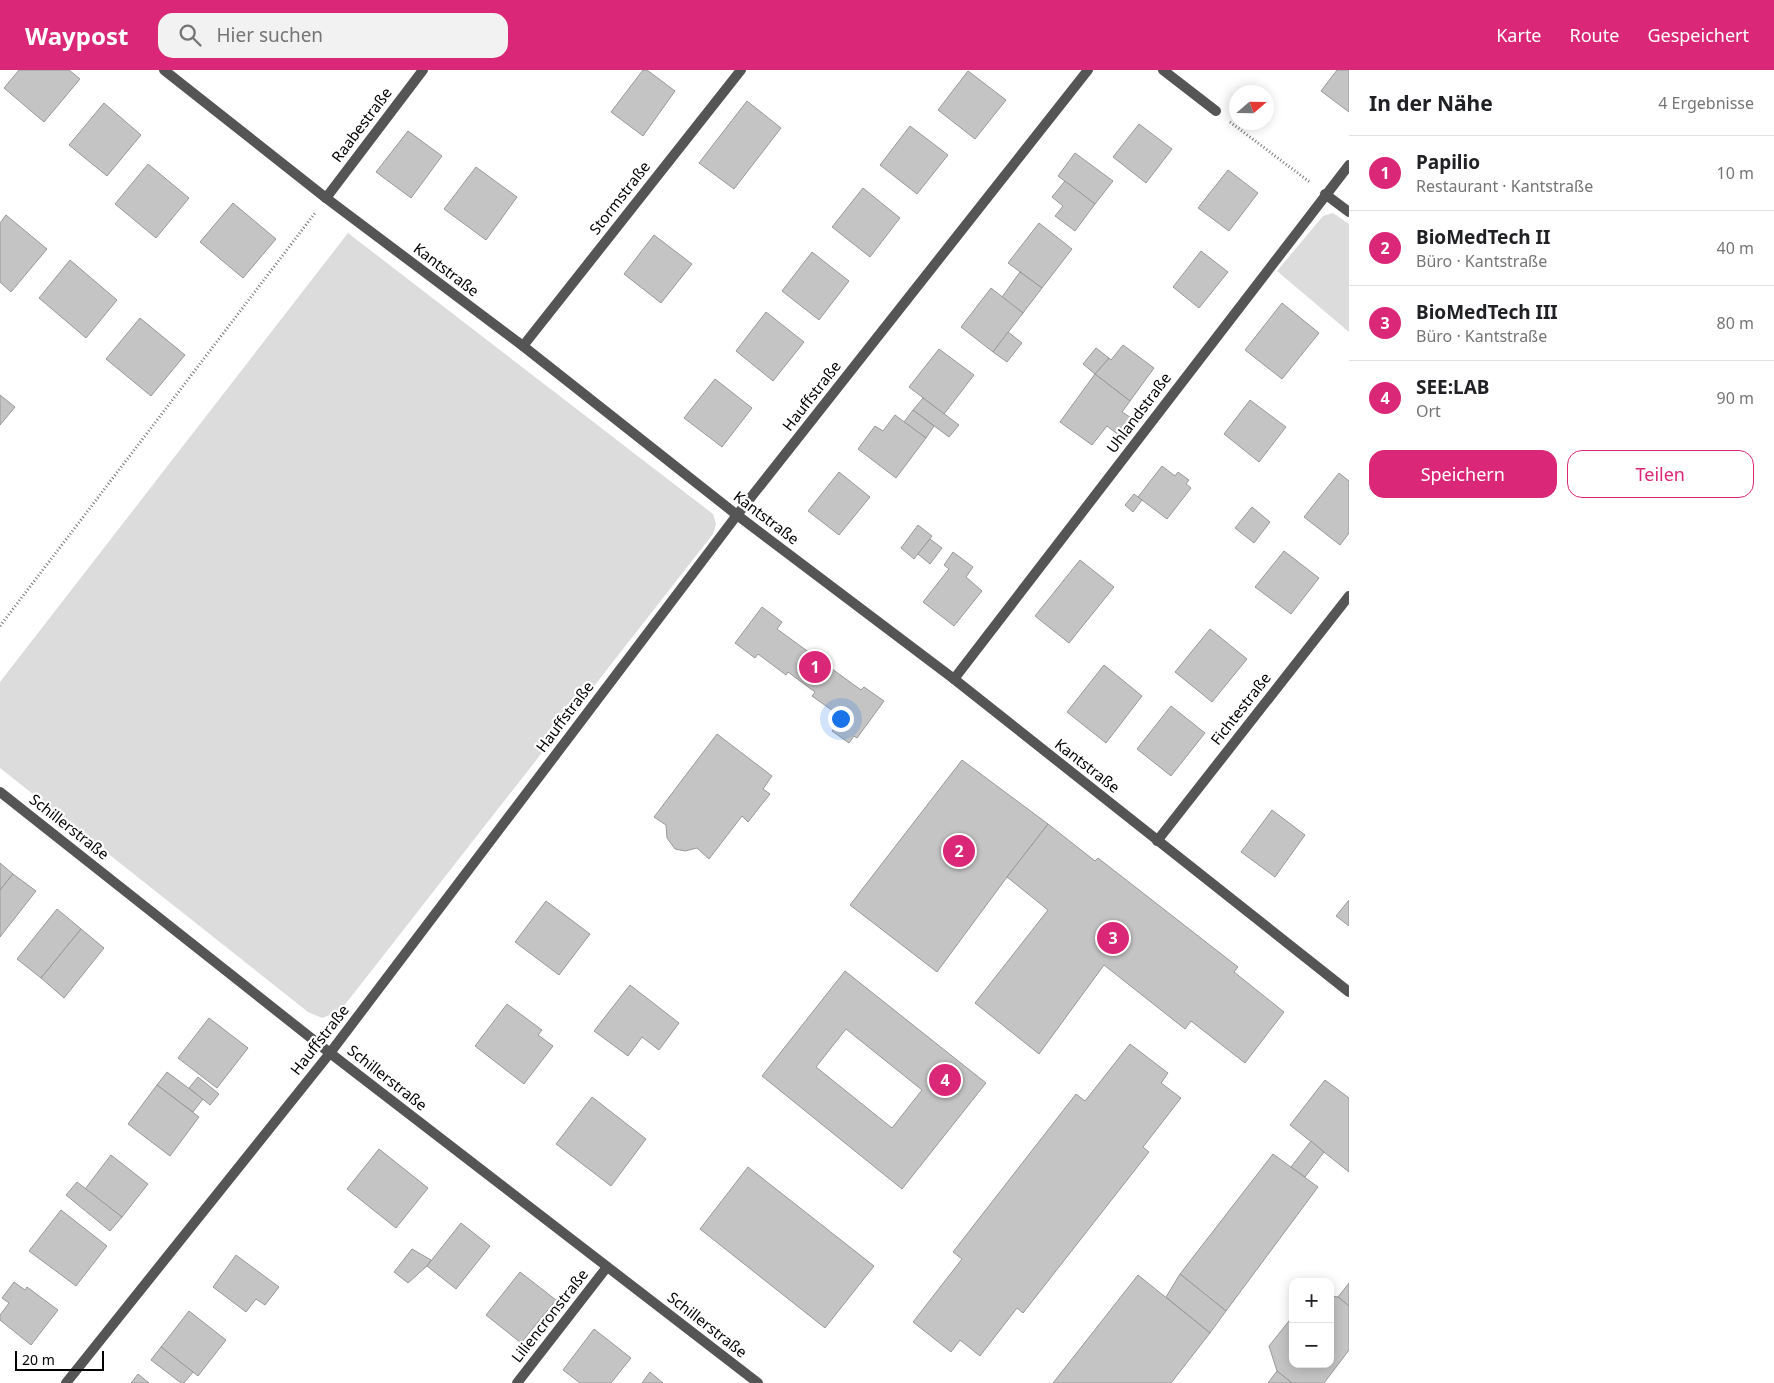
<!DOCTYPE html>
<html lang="de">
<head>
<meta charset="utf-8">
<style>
  :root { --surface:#fff; --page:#f2f2f2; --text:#202124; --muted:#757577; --line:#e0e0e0; --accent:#db2777 }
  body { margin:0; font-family:"Noto Sans",sans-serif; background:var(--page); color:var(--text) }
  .controls { position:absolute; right:15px; bottom:15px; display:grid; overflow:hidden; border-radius:10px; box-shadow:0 2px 12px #0003 }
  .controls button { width:45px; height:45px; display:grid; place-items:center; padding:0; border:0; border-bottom:1px solid var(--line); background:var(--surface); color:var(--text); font:25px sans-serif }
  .compass { position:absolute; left:1229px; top:15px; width:45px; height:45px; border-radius:50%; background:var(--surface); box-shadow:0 2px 12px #0003; rotate:70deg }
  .scale { position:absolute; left:15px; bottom:12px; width:89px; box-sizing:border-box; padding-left:5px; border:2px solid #000; border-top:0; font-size:14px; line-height:18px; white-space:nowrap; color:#000; -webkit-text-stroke:4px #fff; paint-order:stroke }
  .you { position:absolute; left:840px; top:648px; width:18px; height:18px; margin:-12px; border:4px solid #fff; border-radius:50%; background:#1a73e8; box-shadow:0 0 0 8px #1a73e833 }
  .badge { display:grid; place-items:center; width:32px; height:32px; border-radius:50%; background:var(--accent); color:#fff; font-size:16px; font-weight:700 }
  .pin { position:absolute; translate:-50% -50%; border:2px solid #fff; box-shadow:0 1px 5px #0006 }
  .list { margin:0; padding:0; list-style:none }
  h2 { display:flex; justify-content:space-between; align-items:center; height:65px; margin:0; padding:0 20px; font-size:21px }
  h2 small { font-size:16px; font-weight:400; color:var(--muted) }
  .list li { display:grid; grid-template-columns:32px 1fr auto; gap:15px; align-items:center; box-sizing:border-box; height:75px; padding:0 20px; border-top:1px solid var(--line) }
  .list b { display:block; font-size:19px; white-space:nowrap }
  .list p { margin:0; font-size:16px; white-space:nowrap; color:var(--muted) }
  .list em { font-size:16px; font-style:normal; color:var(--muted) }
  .actions { display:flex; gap:10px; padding:15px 20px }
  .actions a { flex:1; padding:11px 0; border:1px solid var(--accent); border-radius:15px; text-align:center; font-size:18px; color:var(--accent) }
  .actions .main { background:var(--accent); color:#fff }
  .icon { flex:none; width:28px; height:28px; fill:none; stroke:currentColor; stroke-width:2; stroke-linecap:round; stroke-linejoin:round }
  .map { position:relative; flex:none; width:1349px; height:1313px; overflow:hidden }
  header { display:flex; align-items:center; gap:30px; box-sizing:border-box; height:70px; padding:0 25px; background:var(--accent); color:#fff }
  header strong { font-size:24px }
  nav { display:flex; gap:28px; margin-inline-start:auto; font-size:18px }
  .search { width:350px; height:45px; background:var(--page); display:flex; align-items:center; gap:12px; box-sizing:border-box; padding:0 18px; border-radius:15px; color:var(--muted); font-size:19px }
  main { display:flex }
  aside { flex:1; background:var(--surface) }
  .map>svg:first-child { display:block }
</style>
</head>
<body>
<header>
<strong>Waypost</strong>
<div class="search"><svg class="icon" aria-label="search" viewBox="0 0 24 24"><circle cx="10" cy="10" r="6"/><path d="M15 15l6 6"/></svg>Hier suchen</div>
<nav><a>Karte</a><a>Route</a><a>Gespeichert</a></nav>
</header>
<main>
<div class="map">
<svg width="1349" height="1313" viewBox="0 0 1349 1313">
  <rect width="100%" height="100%" fill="#fff"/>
  <g fill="#dcdcdc">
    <polygon points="1333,143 1349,154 1349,262 1277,201 1323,146"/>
    <polygon points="348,163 713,444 716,454 713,464 340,941 322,948 308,942 0,698 0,612"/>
  </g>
  <g fill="#c4c4c4" stroke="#999" fill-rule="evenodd">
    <polygon points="19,0 69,0 80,9 44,52 4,18"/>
    <polygon points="643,0 647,0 675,21 643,66 611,42"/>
    <polygon points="1337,0 1349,0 1349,42 1321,21"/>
    <polygon points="968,1 1006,30 975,69 938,40"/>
    <polygon points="747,31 781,58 734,119 699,93"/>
    <polygon points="104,33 141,65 107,106 69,75"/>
    <polygon points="1139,54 1172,79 1146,113 1113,87"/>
    <polygon points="910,56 948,85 917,124 880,95"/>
    <polygon points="408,61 442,86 411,128 376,102"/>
    <polygon points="1075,83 1113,111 1095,134 1058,106"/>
    <polygon points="148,94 189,128 156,168 115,134"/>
    <polygon points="476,97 517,127 486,170 444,139"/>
    <polygon points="1228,100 1258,123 1229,161 1198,138"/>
    <polygon points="1065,111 1095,134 1075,161 1055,146 1063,136 1052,127"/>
    <polygon points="863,118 900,148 870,187 832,157"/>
    <polygon points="233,133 276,169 243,208 200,172"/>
    <polygon points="6,145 47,179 11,222 0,212 0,153"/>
    <polygon points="1039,153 1072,179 1042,218 1008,193"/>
    <polygon points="654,165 692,194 661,233 624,204"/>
    <polygon points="1201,181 1228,202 1199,238 1173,217"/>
    <polygon points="812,182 849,211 819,250 782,221"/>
    <polygon points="70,190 117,230 86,268 39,228"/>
    <polygon points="1020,202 1042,218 1023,243 1002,227"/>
    <polygon points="991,218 1023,243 993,282 961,257"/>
    <polygon points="1282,233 1319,263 1282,309 1245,280"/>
    <polygon points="766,242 804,272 773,311 736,281"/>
    <polygon points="140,248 185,285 151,326 106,289"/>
    <polygon points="1008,262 1022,273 1007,292 993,282"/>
    <polygon points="1123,275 1154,298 1130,331 1095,304 1109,288 1111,290"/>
    <polygon points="1096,278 1109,288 1095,304 1083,294"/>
    <polygon points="939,279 974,305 944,344 909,317"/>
    <polygon points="1095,304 1130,331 1122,342 1133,349 1120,366 1107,356 1092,375 1060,352"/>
    <polygon points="715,309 752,338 722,377 684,348"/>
    <polygon points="0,325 15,337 0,355"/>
    <polygon points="923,328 959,355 949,367 913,340"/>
    <polygon points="1250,330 1286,357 1259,392 1224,364"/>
    <polygon points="913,340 934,356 926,368 904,352"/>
    <polygon points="895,345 926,368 896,408 858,379 875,356 883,361"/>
    <polygon points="1162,396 1175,406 1178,402 1189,410 1186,414 1191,418 1167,449 1138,427"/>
    <polygon points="839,402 870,427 839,465 808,441"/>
    <polygon points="1339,403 1349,411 1349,463 1340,475 1304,447"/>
    <polygon points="1134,424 1142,430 1133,442 1125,435"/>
    <polygon points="1252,437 1270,452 1254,473 1235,458"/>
    <polygon points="918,455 932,466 914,489 901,478"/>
    <polygon points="930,469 942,478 930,494 918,484"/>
    <polygon points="1284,481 1319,508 1291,544 1255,517"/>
    <polygon points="953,482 973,497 966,507 982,521 954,556 923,532 949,499 944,495"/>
    <polygon points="1080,490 1114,517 1069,573 1035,546"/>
    <polygon points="762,537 782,552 777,559 861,620 864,617 884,631 857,668 854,666 849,673 832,661 838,653 836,651 840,646 812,626 815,622 788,602 786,605 758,584 755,588 735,573"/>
    <polygon points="1210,559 1247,589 1212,632 1175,602"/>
    <polygon points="1104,595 1142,626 1106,673 1067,642"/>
    <polygon points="1171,636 1205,663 1171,706 1137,679"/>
    <polygon points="717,664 772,706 763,719 770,724 748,752 742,746 709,789 697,778 685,781 675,779 667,768 666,755 654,747"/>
    <polygon points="962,690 1048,754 1007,807 937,902 850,835"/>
    <polygon points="1272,740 1305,765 1275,807 1241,782"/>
    <polygon points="1048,754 1095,791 1098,788 1238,897 1234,902 1284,942 1245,993 1191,951 1185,959 1104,895 1039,984 975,933 1048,840 1007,807"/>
    <polygon points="0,793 13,804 0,820"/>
    <polygon points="13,804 36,821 0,867 0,820"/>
    <polygon points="1349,830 1349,856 1336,846"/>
    <polygon points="546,831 590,864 559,905 515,872"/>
    <polygon points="57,839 81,859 41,908 17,889"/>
    <polygon points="81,859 104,878 64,928 41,908"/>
    <path d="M845,901L986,1013L902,1119L762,1006ZM846,959L922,1020L892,1058L816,997Z"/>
    <polygon points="630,915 679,953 659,980 642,967 628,986 594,961"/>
    <polygon points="507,934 542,960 538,965 553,976 524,1014 475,976"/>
    <polygon points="209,948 248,978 217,1018 178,988"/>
    <polygon points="1130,974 1168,1003 1161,1013 1181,1028 1143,1077 1149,1082 1023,1243 1017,1238 980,1286 960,1270 951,1282 913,1252 962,1189 953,1182 1076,1024 1085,1031"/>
    <polygon points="167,1002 203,1029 193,1042 157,1015"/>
    <polygon points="198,1007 219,1024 210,1035 189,1018"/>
    <polygon points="1325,1010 1349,1028 1349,1102 1290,1055"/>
    <polygon points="157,1015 199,1047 170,1086 128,1054"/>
    <polygon points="592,1027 646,1069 611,1116 556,1074"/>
    <polygon points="1311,1071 1324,1082 1305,1107 1291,1097"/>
    <polygon points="379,1079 428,1118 396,1158 347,1119"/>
    <polygon points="1273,1084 1318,1117 1226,1241 1180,1204"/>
    <polygon points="111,1085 148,1114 122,1147 85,1119"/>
    <polygon points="748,1097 874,1196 825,1258 700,1159"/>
    <polygon points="77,1112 122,1147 110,1161 66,1125"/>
    <polygon points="61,1140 107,1176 76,1216 29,1181"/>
    <polygon points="461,1153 490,1176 456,1219 427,1196"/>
    <polygon points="412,1179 431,1190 427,1196 408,1213 394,1202"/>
    <polygon points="236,1185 279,1217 265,1235 256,1229 246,1242 213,1217"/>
    <polygon points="520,1202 556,1230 521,1273 486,1245"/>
    <polygon points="1180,1204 1226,1241 1210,1263 1166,1227"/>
    <polygon points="1138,1205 1210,1263 1171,1313 1053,1313"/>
    <polygon points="14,1212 25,1220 27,1217 58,1240 31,1275 0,1250 0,1245 9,1233 2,1228"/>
    <polygon points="1349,1213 1349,1236 1338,1227"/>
    <polygon points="1330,1226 1338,1227 1349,1236 1349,1280 1324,1313 1292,1313 1277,1301 1269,1276 1293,1246 1293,1294 1330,1294"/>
    <polygon points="189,1241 226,1270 198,1306 161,1277"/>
    <polygon points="594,1259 631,1288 611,1313 580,1313 563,1300"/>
    <polygon points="161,1277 193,1302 184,1313 181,1313 151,1290"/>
    <polygon points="1277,1301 1292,1313 1268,1313"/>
    <polygon points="650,1302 663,1313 642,1313"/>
    <polygon points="138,1304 149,1313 131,1313"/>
  </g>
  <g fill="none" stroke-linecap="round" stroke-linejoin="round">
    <g stroke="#777" stroke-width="3" stroke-dasharray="1 2.5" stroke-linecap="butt">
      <polyline points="1230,52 1311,113"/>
      <polyline points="0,556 315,143"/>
    </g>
    <g stroke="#555" stroke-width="10">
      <polyline points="164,0 326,128 523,276 737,445 954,609 1349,922"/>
      <polyline points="1163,0 1216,41"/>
      <polyline points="1325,124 1349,142"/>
      <polyline points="326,128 423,0"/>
      <polyline points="523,276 741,0"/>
      <polyline points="954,609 1349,95"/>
      <polyline points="0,722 330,983 758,1313"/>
      <polyline points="1157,771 1349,526"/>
      <polyline points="66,1313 330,983 737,445 1088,0"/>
      <polyline points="517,1313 607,1197"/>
    </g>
  </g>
  <g text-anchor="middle" stroke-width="4.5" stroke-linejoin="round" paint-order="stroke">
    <g font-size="15" fill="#000" stroke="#fff">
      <text transform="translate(362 55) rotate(-53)" y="5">Raabestraße</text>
      <text transform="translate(620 128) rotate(-52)" y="5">Stormstraße</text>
      <text transform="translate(446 200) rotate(37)" y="5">Kantstraße</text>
      <text transform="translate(812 326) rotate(-52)" y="5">Hauffstraße</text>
      <text transform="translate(1139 343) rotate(-53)" y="5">Uhlandstraße</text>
      <text transform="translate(766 448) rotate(37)" y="5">Kantstraße</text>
      <text transform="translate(1241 639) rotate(-52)" y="5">Fichtestraße</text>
      <text transform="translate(565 647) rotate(-53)" y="5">Hauffstraße</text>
      <text transform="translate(1087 696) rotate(38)" y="5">Kantstraße</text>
      <text transform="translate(69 757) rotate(38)" y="5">Schillerstraße</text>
      <text transform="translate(320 970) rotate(-52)" y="5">Hauffstraße</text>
      <text transform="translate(387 1008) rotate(38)" y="5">Schillerstraße</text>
      <text transform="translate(550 1246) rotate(-52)" y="5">Liliencronstraße</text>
      <text transform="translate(707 1255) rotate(38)" y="5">Schillerstraße</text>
    </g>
  </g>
</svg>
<div class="controls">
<button>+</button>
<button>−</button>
</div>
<svg class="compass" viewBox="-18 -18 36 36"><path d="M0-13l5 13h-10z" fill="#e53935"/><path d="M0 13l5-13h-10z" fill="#757577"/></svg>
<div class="scale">20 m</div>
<div class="you"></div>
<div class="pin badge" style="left:815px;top:597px">1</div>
<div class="pin badge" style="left:959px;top:781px">2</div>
<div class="pin badge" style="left:1113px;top:868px">3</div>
<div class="pin badge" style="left:945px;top:1010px">4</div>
</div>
<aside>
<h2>In der Nähe<small>4 Ergebnisse</small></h2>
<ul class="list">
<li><span class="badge">1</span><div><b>Papilio</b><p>Restaurant · Kantstraße</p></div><em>10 m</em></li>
<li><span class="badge">2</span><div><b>BioMedTech II</b><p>Büro · Kantstraße</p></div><em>40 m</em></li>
<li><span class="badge">3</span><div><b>BioMedTech III</b><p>Büro · Kantstraße</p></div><em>80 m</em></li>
<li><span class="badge">4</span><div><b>SEE:LAB</b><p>Ort</p></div><em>90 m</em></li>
</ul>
<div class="actions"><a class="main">Speichern</a><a>Teilen</a></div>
</aside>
</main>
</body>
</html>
